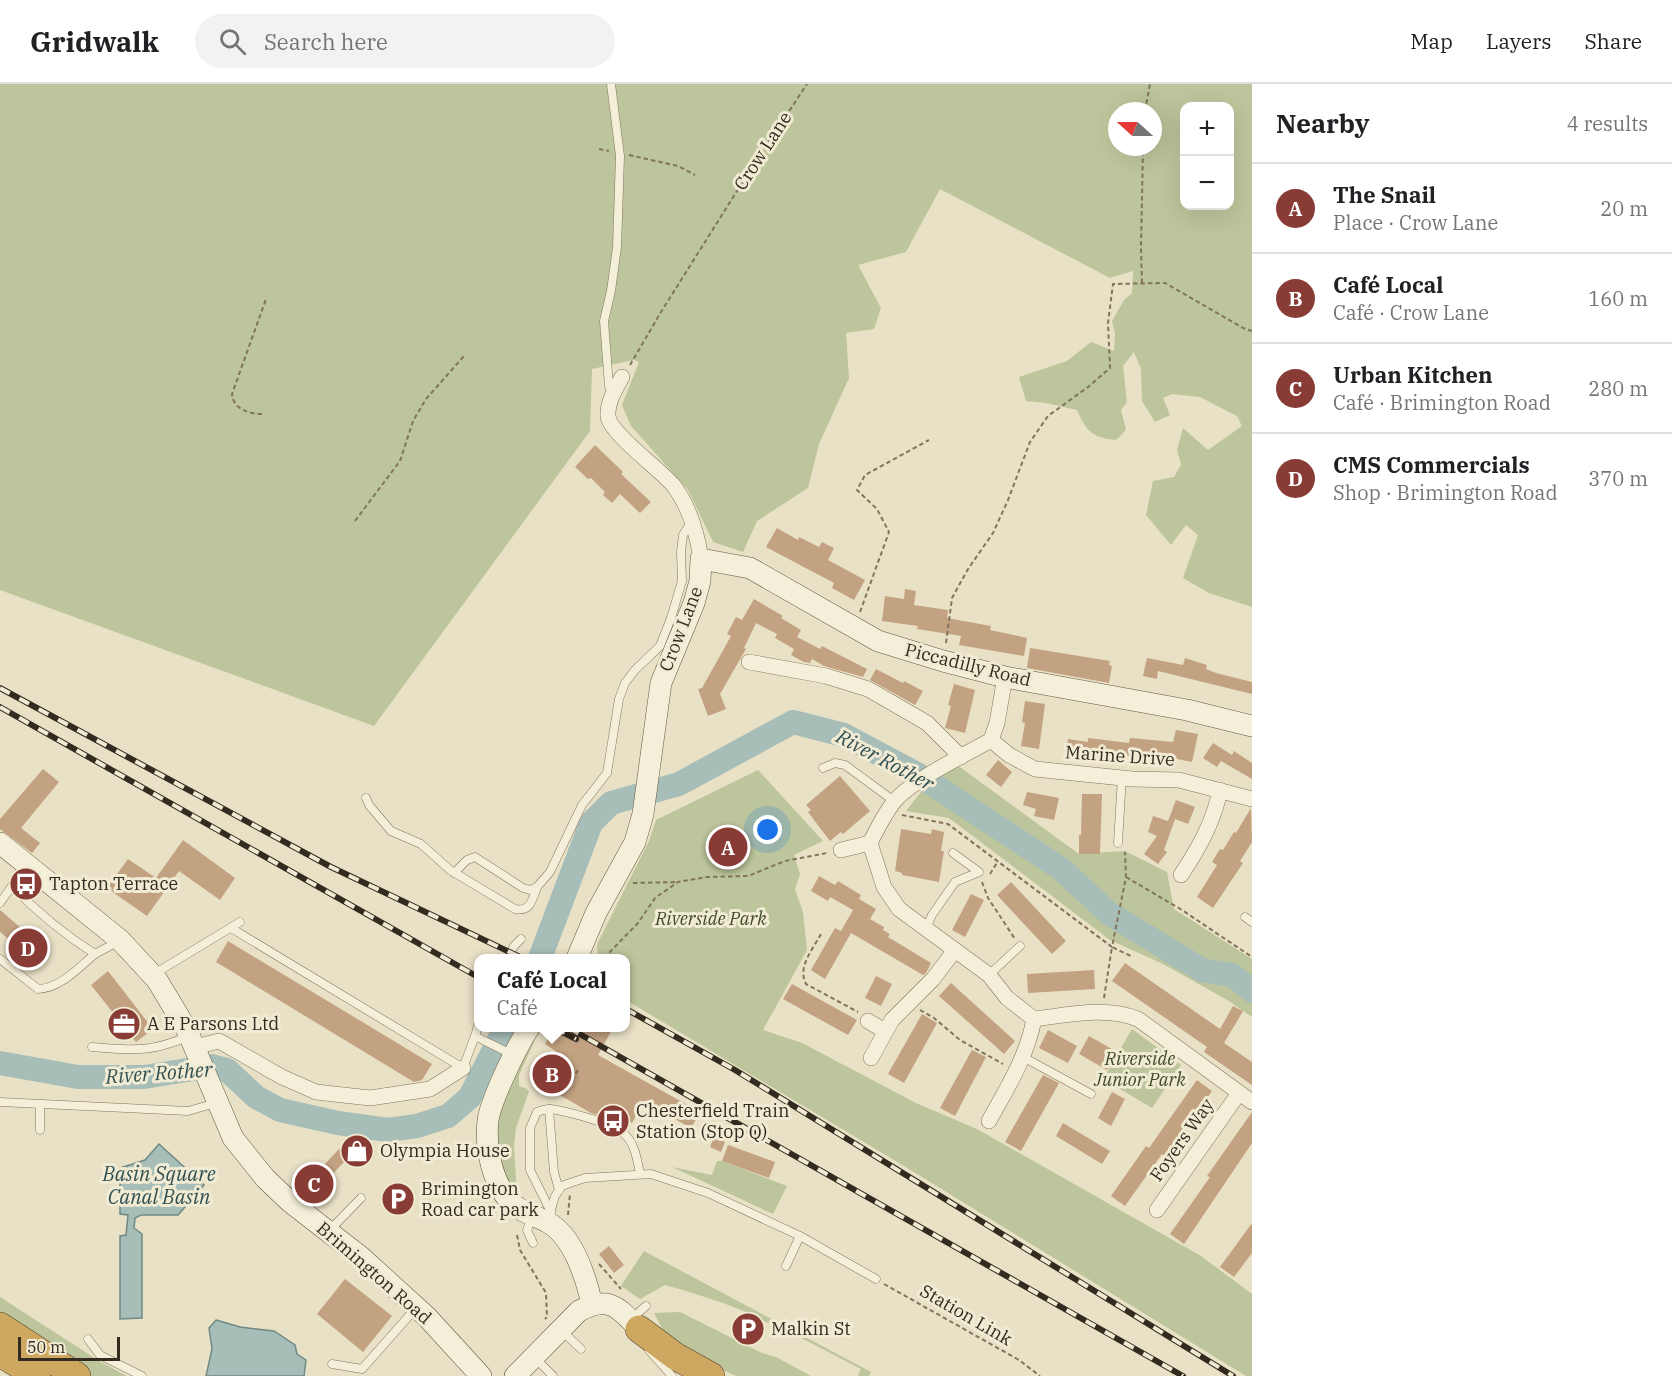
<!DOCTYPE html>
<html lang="en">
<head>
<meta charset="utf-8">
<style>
  :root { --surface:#fff; --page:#f2f2f2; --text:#202124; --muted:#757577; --line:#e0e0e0; --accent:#893c35 }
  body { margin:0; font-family:"IBM Plex Serif",serif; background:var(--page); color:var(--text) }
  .controls { position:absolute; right:18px; top:18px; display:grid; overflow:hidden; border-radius:12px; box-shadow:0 6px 24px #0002 }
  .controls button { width:54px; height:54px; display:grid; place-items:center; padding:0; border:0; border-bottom:2px solid var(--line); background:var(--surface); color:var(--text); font:30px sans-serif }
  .compass { position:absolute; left:1108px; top:18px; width:54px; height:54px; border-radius:50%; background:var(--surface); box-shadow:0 6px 24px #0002; rotate:291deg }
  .scale { position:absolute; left:18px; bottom:15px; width:102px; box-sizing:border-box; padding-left:6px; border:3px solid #342b20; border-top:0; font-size:16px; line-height:21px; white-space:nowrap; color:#342b20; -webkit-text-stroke:4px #f1ebd4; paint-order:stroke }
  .you { position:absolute; left:768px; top:746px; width:21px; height:21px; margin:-15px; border:4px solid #fff; border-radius:50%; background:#1a73e8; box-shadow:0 0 0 9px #1a73e833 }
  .badge { display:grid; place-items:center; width:39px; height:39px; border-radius:50%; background:var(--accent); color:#fff; font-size:20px; font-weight:700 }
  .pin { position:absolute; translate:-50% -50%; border:3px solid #fff; box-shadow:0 2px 6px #0006 }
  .popup { position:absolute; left:474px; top:870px; width:156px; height:78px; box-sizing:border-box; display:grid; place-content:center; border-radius:12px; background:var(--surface); filter:drop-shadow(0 2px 4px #0005); font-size:20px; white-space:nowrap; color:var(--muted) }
  .popup b { font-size:22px; color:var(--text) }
  .popup::after { content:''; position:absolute; left:50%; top:100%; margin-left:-12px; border:12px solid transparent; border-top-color:var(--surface) }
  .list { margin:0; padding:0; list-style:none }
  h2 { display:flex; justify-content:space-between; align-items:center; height:78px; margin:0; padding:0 24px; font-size:26px }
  h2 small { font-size:20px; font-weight:400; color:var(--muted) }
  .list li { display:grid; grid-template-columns:39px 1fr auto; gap:18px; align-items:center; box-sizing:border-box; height:90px; padding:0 24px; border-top:2px solid var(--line) }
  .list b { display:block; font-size:22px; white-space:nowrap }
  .list p { margin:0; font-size:20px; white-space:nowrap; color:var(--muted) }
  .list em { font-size:20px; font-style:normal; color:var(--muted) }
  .icon { flex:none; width:33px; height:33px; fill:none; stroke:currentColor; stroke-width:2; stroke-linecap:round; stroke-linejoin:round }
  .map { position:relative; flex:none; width:1252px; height:1292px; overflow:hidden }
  header { display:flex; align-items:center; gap:36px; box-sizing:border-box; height:84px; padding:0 30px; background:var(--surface); border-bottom:2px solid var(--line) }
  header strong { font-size:28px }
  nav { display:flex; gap:33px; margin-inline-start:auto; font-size:21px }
  .search { width:420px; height:54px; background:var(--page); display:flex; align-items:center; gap:15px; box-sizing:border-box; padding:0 21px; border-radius:33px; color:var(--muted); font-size:22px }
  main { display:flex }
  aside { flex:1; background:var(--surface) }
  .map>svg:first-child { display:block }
</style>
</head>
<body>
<header>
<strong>Gridwalk</strong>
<div class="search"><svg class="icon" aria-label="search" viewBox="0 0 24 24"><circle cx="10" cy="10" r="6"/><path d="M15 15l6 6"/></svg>Search here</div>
<nav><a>Map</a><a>Layers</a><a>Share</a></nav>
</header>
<main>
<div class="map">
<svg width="1252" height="1292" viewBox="0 0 1252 1292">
  <rect width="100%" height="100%" fill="#e9e1c6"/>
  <g fill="#bcc59b" fill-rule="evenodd">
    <path d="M0,0H1252V523L1209,509L1183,494L1198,451L1186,441L1171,461L1146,431L1153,397L1174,393L1181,381L1177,366L1183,344L1208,366L1242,342L1237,332L1200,313L1172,310L1163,314L1170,331L1155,338L1142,317L1141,285L1134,268L1123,282L1127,318L1121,326L1126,346L1116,356C1093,354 1086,347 1077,326L1046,319L1026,317L1019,293L1067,277L1091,258L1114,267L1115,250L1112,237L1124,216L1132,209L1133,187L1110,194L940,105L906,168L858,181L881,224L874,245L846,249L849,294L819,360L808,404L757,437L743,468L713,458L688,406L631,342L622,321L639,278L634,276L592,285L590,347L374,642L0,506ZM1184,22H1230V122H1184ZM1117,27H1153V63H1117Z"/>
    <polygon points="957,681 1079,770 1125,767 1167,788 1174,825 1252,875 1252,933 1229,917 1163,880 1110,856 949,734 906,727 924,704"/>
    <polygon points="758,686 823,757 794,771 800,790 795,805 803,828 807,866 763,946 802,959 916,1019 977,1045 1201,1172 1252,1210 1252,1292 1246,1292 904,1082 626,916 626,874 598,874 597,860 649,757 656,736"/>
    <polygon points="1132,945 1181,981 1152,1024 1103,995"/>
    <polygon points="532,953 535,956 519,991 519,1002 525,1004 529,1007 516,1044 514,1063 517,1109 511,1113 494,1066 500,1027"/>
    <polygon points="717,1077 722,1077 787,1102 773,1130 672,1083 712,1091"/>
    <path d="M644,1167L871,1288L869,1292H858L861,1285L780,1243C765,1239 754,1231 741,1226C716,1216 691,1208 665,1201L640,1215L621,1202Z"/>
    <polygon points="0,1213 99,1277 127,1292 92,1292 0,1232"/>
    <polygon points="680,1228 762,1269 776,1273 811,1292 736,1292 694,1272 665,1250 654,1229"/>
  </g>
  <g fill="#a7bdb8" stroke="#6f8a86" stroke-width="1.5">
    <polygon points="159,1060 204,1101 178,1131 141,1131 135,1134 134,1144 142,1150 142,1234 120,1235 120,1152 126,1151 128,1131 120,1130 120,1084 145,1076"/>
    <polygon points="216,1236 240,1243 274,1247 295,1261 297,1270 306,1276 304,1292 206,1292 212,1265 209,1244"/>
  </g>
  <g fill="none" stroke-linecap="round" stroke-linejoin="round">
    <g stroke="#a7bdb8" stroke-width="24">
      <polyline points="540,874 591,739 611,719 679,700 793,638 844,651 917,690 1060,784 1110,830 1202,886 1232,891 1252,907"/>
      <polyline points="0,979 78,993 144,993 212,982 227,986 256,1013 280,1026 338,1039 388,1046 417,1042 448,1032 470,1013 505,944"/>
    </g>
  </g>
  <g fill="#c2a280">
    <polygon points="595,361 623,388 621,390 651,418 640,429 620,410 612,419 603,411 605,408 591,394 588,395 575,383"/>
    <polygon points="777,444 798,456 799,453 819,463 822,458 834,464 828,476 865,496 854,516 832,504 834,499 766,463"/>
    <polygon points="905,505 916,507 914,521 948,526 947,534 991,542 990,546 1027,554 1024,572 959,561 961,552 917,545 918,542 882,537 885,512 904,515"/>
    <polygon points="754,515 783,532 781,534 801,546 797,553 820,565 822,562 867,585 863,593 824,582 812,575 810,579 804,578 791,571 794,565 775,554 777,550 756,539 744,564 746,565 720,610 726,625 708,632 698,605 702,604 731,552 727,550 736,533 742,536"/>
    <polygon points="1030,564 1110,577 1109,581 1112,582 1109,599 1027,584"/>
    <polygon points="1147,574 1183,581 1185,574 1207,581 1206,585 1216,589 1252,598 1252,610 1158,587 1157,595 1143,592"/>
    <polygon points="876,585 903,599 904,597 923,607 915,621 870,596"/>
    <polygon points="954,600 975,606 965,649 945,644 951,622 948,621"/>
    <polygon points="1025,617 1045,620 1039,665 1021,662 1025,639 1022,638"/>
    <polygon points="1176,646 1198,650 1192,678 1167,673 1167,677 1124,671 1124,676 1105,673 1104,677 1082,674 1082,677 1065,674 1068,655 1088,658 1088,654 1129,659 1130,654 1173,658"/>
    <polygon points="1213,659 1232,671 1234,667 1252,679 1252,695 1221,677 1217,683 1203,674"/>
    <polygon points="998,676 1012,688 1001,703 986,691"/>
    <polygon points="43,685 59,698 21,744 40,759 32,769 0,745 0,735"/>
    <polygon points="840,692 870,727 843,750 841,748 830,757 808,728 811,726 806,721"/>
    <polygon points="1027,708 1059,714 1054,736 1034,732 1036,725 1023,721"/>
    <polygon points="1082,710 1102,710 1100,770 1079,770 1079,751 1081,751"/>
    <polygon points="1176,716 1195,723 1188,740 1175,735 1164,766 1167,768 1158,780 1144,770 1157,752 1148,748 1153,732 1168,737"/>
    <polygon points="1251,724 1252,758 1240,777 1243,779 1213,824 1197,813 1217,781 1212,778 1220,765 1223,766 1234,748 1236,749"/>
    <polygon points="901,745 931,750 932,745 944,748 941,767 944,767 939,798 902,791 902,789 895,787"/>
    <polygon points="183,756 235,794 220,816 179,787 147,832 107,804 128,775 156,794"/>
    <polygon points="819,792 835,801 838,797 861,811 859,815 876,825 870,835 884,843 883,846 890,850 888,853 931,879 926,889 923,891 851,849 825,895 811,886 835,844 841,847 853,826 830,813 828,817 811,807"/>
    <polygon points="1011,798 1066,857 1052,870 997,811"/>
    <polygon points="971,810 984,816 965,853 952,846"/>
    <polygon points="0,826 48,867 39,879 0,848"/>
    <polygon points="228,857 432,980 422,996 414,998 216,878"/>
    <polygon points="1125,879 1220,945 1233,922 1243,927 1224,959 1252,978 1252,1001 1204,968 1207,963 1112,897"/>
    <polygon points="1094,886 1095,905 1028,909 1027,890"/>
    <polygon points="108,887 153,945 136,958 91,901"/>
    <polygon points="876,892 892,900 881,922 865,914"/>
    <polygon points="951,899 1015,957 1004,970 939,912"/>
    <polygon points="792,900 857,936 848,951 783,915"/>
    <polygon points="922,930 937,939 904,999 888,990"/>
    <polygon points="554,944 613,944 598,971 700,1028 691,1044 644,1018 632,1039 612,1027 608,1034 591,1029 539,999 557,968 545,960"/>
    <polygon points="1048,946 1077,962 1068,979 1039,964"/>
    <polygon points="1089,952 1117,968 1107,986 1079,970"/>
    <polygon points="972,966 986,973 955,1032 940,1024"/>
    <polygon points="1043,991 1059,999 1021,1067 1005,1058"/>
    <polygon points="1197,996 1212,1007 1166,1072 1162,1070 1125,1122 1111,1112 1146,1062 1149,1064"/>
    <polygon points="1112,1008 1125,1015 1111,1042 1098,1034"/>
    <polygon points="1252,1028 1252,1059 1184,1160 1170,1150 1210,1093 1207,1092"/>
    <polygon points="1063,1039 1110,1067 1102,1080 1056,1052"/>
    <polygon points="714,1053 725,1058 721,1068 710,1063"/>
    <polygon points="728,1061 775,1078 769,1094 722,1077"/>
    <polygon points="339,1065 348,1074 316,1107 307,1099"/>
    <polygon points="1252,1139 1252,1169 1234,1193 1220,1183"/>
    <polygon points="609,1162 624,1181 614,1189 599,1170"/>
    <polygon points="345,1195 392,1232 363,1268 317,1230"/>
  </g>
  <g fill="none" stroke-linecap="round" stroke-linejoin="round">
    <defs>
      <g id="lane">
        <polyline points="611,0 620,72 617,163 611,207 604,237 609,302 613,310"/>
        <polyline points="823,684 835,679 845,681 894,717"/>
        <path d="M366,714L369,721L391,747L421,760L450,786L515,825C531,828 532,816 537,803"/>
        <polyline points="1118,759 1122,693"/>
        <path d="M25,782L12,802C36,827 65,851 95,870L119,857"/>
        <polyline points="454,789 467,776 475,773 523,804 530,806 537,803 550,788 582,721 607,689 619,615 625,599 635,586 660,562 671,534 682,497 681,468 683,451 692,437"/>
        <polyline points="0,819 12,802"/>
        <polyline points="1245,833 1252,838"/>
        <polyline points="231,844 463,984 475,952 513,971"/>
        <polyline points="926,845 932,831 955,798 979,788 953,769"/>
        <polyline points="508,874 514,862 521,855"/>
        <path d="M0,875L38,905C61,904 78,884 95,870"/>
        <polyline points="154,890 240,838"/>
        <polyline points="989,891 1020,862"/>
        <polyline points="475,952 478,942"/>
        <path d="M92,963C133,966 150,969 189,952"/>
        <polyline points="1023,973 1091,1010"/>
        <polyline points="0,1018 188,1027 216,1019"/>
        <polyline points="40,1021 40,1046"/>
        <polyline points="549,1025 554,1088 559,1106"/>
        <path d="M551,1128L530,1086V1044L537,1028C542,1026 546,1025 551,1025C565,1027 612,1039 622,1048C635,1058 637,1075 640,1090"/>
        <polyline points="532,1133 527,1146 533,1159"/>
        <polyline points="548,1136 555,1112 562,1102 567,1100 585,1094 651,1090 708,1109 800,1152 876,1195"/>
        <polyline points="329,1147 361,1114"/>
        <polyline points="786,1182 800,1152"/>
        <polyline points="631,1235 646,1222"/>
        <polyline points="562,1247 581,1265"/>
        <polyline points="88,1255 100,1271 142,1292"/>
        <polyline points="649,1266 672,1292"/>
        <polyline points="534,1273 553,1292"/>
        <polyline points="332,1280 362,1285 416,1224"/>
      </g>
      <g id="street">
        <path d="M622,293C616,304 607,318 608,332C609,349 661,386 674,402C690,424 697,448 701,475"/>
        <polyline points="749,578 826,592 868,605 927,639 961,673"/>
        <path d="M1005,593L997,639L991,656C965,671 911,696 893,719C884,731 877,745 870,759L884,803L899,825L989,891L1007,914L1034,935C1068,931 1106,922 1138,935L1252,1018"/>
        <polyline points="991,656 1009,671 1035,685 1132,695 1179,696 1252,715"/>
        <polyline points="841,766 870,759"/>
        <path d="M1181,791C1199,764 1214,737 1220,706"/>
        <polyline points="868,937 885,947"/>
        <polyline points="195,963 219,957 282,993 316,1008 370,1014 430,1005 463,984"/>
        <polyline points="871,974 892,936 933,895 955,866"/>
        <path d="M989,1037C1007,1004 1027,973 1034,935"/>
        <polyline points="1157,1126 1239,1009"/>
      </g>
      <g id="secondary">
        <polyline points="0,759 120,856 157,896 187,946 233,1054 265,1094 289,1117 361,1173 427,1233 481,1292"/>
        <polyline points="577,874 596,829 635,758 643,730 661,599 694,519 700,497 701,475 750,484 878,557 943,577 1005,593 1187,626 1252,642"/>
        <path d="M529,944C517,962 491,1016 488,1036C485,1064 492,1102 514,1121C524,1129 536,1132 547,1138C573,1151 586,1194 592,1220"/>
        <path d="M515,1292L579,1227C609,1211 618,1223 639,1245"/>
      </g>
      <g id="highway">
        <polyline points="0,1242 77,1292"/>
        <polyline points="639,1245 675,1272 711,1292"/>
        <polyline points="0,1269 37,1292"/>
      </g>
    </defs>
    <use href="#lane" stroke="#82745e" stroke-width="9"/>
    <use href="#street" stroke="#82745e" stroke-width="16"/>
    <use href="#secondary" stroke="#635541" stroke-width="22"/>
    <use href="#highway" stroke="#504331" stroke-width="28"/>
    <g stroke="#82745e" stroke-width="2" stroke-dasharray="4.5 3" stroke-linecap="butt">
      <polyline points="1145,27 1150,0"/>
      <polyline points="599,65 609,67"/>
      <polyline points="629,71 678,82 695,91"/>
      <polyline points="1142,199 1141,164 1143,63"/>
      <polyline points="630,281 661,228 747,91 807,0"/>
      <path d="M262,330C249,330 233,325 232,310L266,215"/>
      <polyline points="355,437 400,377 413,337 426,315 464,272"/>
      <polyline points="860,528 889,448 877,425 857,406 865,391 929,356"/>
      <polyline points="946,559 952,514 968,485 993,449 1008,416 1030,358 1048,332 1088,303 1110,284 1108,239 1113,200 1165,199 1243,244 1252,247"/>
      <polyline points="902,731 948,740 1112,863 1126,793 1125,768"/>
      <polyline points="990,790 998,777"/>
      <polyline points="1126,793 1182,826 1252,873"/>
      <polyline points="982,798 988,814 1015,855"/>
      <polyline points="633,799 678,798"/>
      <path d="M821,850C813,865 797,883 806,900L858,928"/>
      <polyline points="604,874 638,839 655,814 678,798 707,793 748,792 785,777 827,769"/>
      <polyline points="1104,914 1112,863 1133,873"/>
      <polyline points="920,926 934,934 960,956 1003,980"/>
      <polyline points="568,1003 578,986"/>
      <polyline points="568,1131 570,1110"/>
      <polyline points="517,1151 520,1166 546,1209 547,1233 545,1235"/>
      <polyline points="599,1180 621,1205"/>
      <polyline points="884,1200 1019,1276 1040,1292"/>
    </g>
    <use href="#lane" stroke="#f4efd8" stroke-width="8"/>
    <use href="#street" stroke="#f4efd8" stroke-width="15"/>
    <use href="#secondary" stroke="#f4efd8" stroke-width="21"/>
    <use href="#highway" stroke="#cea861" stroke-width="27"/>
    <defs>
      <g id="rail">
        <polyline points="0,604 331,783 522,874"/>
        <polyline points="0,623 478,893"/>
        <polyline points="626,925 735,986 1233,1292"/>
        <polyline points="555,944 576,955"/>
        <polyline points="569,944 1183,1292"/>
      </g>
    </defs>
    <use href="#rail" stroke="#342b20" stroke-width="6"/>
    <use href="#rail" stroke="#f1ebd4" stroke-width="4" stroke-dasharray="11" stroke-linecap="butt"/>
  </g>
  <defs>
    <symbol id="bus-disc" viewBox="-11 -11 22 22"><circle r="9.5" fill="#893c35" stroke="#f1ebd4"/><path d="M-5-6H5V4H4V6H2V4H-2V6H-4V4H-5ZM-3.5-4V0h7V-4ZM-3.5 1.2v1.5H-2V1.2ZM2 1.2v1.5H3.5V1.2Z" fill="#fff"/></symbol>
    <symbol id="office-disc" viewBox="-11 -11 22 22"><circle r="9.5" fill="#893c35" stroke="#f1ebd4"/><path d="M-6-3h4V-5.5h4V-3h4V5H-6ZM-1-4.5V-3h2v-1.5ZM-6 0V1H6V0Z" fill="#fff"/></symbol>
    <symbol id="shop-disc" viewBox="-11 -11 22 22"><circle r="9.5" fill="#893c35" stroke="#f1ebd4"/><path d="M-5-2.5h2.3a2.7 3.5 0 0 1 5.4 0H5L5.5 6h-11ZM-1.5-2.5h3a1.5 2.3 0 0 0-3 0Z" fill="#fff"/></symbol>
    <symbol id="parking-disc" viewBox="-11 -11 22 22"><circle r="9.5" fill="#893c35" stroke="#f1ebd4"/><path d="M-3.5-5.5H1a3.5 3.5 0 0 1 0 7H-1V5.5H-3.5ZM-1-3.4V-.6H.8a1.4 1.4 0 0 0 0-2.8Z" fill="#fff"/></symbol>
  </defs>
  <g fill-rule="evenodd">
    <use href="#bus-disc" x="7" y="781" width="38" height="38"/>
    <use href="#office-disc" x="105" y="921" width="38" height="38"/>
    <use href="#bus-disc" x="594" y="1018" width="38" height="38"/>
    <use href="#shop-disc" x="338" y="1048" width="38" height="38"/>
    <use href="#parking-disc" x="379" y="1096" width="38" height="38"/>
    <use href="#parking-disc" x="729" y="1226" width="38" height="38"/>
  </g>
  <g text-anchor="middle" stroke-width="6" stroke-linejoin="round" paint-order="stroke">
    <g font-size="18" fill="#342b20" stroke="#f1ebd4">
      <text transform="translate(763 67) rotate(-57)" y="6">Crow Lane</text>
      <text transform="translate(681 545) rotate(-69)" y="6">Crow Lane</text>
      <text transform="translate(968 581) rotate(14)" y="6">Piccadilly Road</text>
      <text transform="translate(1120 672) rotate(4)" y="6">Marine Drive</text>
      <text transform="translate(1182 1056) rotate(-55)" y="6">Foyers Way</text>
      <text transform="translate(374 1189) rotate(41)" y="6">Brimington Road</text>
      <text transform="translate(966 1231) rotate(30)" y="6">Station Link</text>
    </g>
    <g font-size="18" fill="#342b20" stroke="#f1ebd4" text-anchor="start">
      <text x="49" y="806">Tapton Terrace</text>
      <text x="147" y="946">A E Parsons Ltd</text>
      <text x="636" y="1033">Chesterfield Train<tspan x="636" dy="21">Station (Stop Q)</tspan></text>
      <text x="380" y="1073">Olympia House</text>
      <text x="421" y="1111">Brimington<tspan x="421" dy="21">Road car park</tspan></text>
      <text x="771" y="1251">Malkin St</text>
    </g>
    <g font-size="18" font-style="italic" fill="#414d29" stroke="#f1ebd4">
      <text x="711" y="841">Riverside Park</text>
      <text x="1140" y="981">Riverside<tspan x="1140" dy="21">Junior Park</tspan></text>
    </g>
    <g font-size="20" font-style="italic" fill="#315051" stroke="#f1ebd4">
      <text transform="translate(885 676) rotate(28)" y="7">River Rother</text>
      <text transform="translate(159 989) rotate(-4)" y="7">River Rother</text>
      <text x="159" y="1097">Basin Square<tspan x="159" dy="23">Canal Basin</tspan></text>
    </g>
  </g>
</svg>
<div class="controls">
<button>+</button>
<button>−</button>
</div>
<svg class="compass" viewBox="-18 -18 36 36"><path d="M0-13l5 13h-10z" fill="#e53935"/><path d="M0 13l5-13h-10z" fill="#757577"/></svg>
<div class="scale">50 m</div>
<div class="you"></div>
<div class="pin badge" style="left:728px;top:763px">A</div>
<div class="pin badge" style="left:552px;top:990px">B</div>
<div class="popup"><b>Café Local</b>Café</div>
<div class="pin badge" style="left:314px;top:1100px">C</div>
<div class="pin badge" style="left:28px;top:864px">D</div>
</div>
<aside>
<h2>Nearby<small>4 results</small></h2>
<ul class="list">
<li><span class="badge">A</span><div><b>The Snail</b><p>Place · Crow Lane</p></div><em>20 m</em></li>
<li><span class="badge">B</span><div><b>Café Local</b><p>Café · Crow Lane</p></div><em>160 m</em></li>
<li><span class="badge">C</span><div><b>Urban Kitchen</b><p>Café · Brimington Road</p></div><em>280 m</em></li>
<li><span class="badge">D</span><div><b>CMS Commercials</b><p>Shop · Brimington Road</p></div><em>370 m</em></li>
</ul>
</aside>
</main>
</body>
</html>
